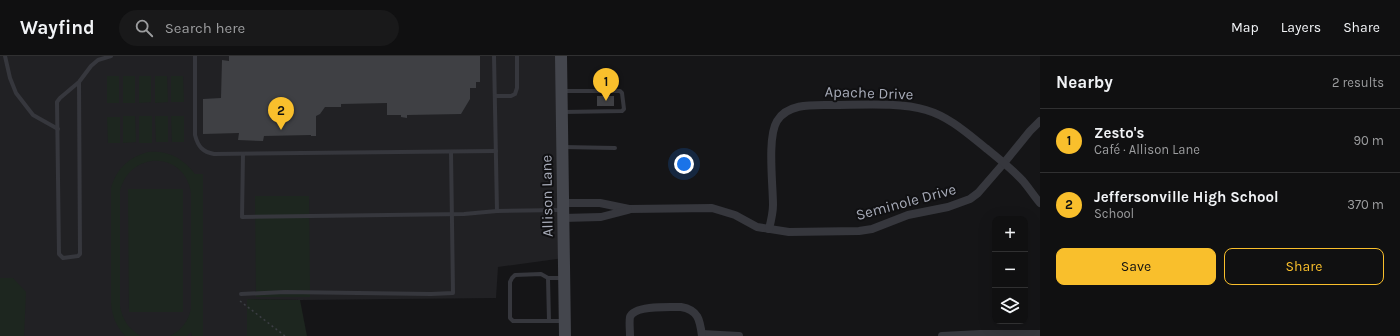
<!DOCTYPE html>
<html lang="en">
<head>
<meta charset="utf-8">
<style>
  :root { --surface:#101011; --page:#19191a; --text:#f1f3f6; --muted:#9c9d9f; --line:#303031; --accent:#f9bf2c }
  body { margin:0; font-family:Karla,sans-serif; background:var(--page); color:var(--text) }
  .controls { position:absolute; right:12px; bottom:12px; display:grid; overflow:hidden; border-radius:8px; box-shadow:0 4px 16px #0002 }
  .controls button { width:36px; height:36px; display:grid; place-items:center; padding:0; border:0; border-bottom:1px solid var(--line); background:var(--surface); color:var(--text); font:20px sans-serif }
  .you { position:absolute; left:684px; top:108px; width:14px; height:14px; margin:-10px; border:3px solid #fff; border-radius:50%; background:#1a73e8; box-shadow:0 0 0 6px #1a73e833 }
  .badge { display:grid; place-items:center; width:26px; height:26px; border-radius:50%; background:var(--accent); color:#111; font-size:13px; font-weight:700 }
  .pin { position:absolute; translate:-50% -33px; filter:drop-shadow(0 1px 2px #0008) }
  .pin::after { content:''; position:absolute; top:21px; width:14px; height:12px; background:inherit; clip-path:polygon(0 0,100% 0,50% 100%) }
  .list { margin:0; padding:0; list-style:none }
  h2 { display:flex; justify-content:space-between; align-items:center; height:52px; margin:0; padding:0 16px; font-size:17px }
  h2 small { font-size:13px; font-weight:400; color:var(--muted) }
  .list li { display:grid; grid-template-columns:26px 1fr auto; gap:12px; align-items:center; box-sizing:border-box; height:64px; padding:0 16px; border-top:1px solid var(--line) }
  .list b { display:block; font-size:15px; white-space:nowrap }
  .list p { margin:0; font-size:13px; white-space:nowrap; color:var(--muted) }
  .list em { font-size:13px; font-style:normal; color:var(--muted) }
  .actions { display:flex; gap:8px; padding:12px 16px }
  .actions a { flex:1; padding:9px 0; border:1px solid var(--accent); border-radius:8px; text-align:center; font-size:14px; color:var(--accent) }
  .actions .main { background:var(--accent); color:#111 }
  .icon { flex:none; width:22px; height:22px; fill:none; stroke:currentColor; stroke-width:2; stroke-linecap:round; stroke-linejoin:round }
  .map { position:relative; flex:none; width:1040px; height:280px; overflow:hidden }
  header { display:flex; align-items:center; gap:24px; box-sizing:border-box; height:56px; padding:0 20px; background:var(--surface); border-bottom:1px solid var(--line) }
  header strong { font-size:19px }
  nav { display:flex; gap:22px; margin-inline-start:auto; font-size:14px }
  .search { width:280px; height:36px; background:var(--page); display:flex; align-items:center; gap:10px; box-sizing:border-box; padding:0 14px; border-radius:22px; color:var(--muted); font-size:15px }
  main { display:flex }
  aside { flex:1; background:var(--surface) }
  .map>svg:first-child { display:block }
</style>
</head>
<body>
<header>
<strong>Wayfind</strong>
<div class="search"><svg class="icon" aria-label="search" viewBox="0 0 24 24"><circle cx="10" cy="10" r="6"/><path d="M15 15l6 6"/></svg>Search here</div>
<nav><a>Map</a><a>Layers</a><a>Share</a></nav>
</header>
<main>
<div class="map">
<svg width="1040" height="280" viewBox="0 0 1040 280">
  <rect width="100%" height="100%" fill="#151517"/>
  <polygon fill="#212124" points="0,0 561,0 564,202 498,211 496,242 300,244 247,243 247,280 0,280"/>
  <g fill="#1d261f">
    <rect x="107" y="20" width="12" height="27"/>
    <rect x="123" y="20" width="12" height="27"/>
    <polygon points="139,20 151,20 151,46 139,47"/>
    <polygon points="155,20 167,20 168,46 155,47"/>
    <polygon points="171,20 183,20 184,46 171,46"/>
    <polygon points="123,60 135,60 136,86 123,87"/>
    <rect x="139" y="60" width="13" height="27"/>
    <polygon points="155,60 168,60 168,86 156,86"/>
    <polygon points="171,60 184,60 184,86 172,86"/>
    <polygon points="107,61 120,61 120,87 108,87"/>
    <path d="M148,96C168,94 183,102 195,118H203V280H192L191,276L187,280H170C182,274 188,265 191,253V137C185,95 130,94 120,135V250C122,263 129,274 141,280H125C116,270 112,260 111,247V132C116,113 129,101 148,96Z"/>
    <polygon points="128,133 183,133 183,256 129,256"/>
    <polygon points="255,140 309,140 310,241 256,241"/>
    <polygon points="0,222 13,222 26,236 24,280 0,280"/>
    <polygon points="247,243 300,244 307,280 247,280"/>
  </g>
  <g fill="#3f4044">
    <polygon points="229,0 480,0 480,26 476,26 476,32 470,32 470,43 461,58 407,59 407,62 401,61 401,59 387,59 387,47 341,48 341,51 325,51 320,58 316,60 316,80 311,80 311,79 264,80 263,85 238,84 239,77 203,78 203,43 221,42 222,4 229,5"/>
    <rect x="597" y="40" width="17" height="10"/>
  </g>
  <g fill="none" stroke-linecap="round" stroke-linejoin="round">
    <polyline stroke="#3c3e44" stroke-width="1.5" stroke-dasharray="2 3" stroke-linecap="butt" points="240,245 285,280"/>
    <g stroke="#36373d" stroke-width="4">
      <polyline points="5,0 10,22 16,37 33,59 58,73"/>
      <path d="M195,0V79C198,91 203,96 214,98L496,95"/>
      <polyline points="494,0 497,155"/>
      <polyline points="79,26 80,198 78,200 63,202 59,198 57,46 60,42 79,26 91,10 98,4 111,0"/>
      <polyline points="495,40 511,40 515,38 517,32 517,0"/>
      <polyline points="563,56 622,55 624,53 622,37 620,35 564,35"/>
      <polyline points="563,91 615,92"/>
      <polyline points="243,98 242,161 464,158 497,155 562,154"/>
      <polyline points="548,222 549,265"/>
      <polyline points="562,222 548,222 541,218 515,219 512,222 510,226 510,262 513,265 564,265"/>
      <polyline points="241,238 285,236 431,238 453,237 451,96"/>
    </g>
    <g stroke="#36373d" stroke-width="8">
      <polyline points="563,147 600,147 629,153 712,152 735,159 757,171 789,176 859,175 872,173 908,159 948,151 970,143 978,137 1004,107 1030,75 1040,65"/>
      <polyline points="563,162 601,161 628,154"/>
      <path d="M769,173C771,165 773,157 773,149C773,129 767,81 777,65C788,47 813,49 832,49C860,49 900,46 926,54C950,61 968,78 987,93C999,103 1012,113 1023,125C1029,132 1034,140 1040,147"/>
      <polyline points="702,278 739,280"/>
      <path d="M630,280C630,274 629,266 630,261C634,249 670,251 681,251C699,254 700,265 702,280"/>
      <polyline points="942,280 980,278 1040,278"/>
    </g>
    <polyline stroke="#44464d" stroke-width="12" points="561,0 565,280"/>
  </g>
  <g text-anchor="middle" stroke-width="4" stroke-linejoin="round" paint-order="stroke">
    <g font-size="15" fill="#a7abb8" stroke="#101012">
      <text transform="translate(869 37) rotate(2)" y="5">Apache Drive</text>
      <text transform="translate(547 140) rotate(-91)" y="5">Allison Lane</text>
      <text transform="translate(906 146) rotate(-15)" y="5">Seminole Drive</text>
    </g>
  </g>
</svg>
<div class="controls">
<button>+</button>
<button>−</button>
<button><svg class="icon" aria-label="layers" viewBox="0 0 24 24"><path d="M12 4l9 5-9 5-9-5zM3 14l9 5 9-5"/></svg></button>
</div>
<div class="you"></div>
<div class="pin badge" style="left:606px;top:45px">1</div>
<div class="pin badge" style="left:281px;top:74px">2</div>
</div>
<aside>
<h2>Nearby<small>2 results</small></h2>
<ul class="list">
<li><span class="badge">1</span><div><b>Zesto's</b><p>Café · Allison Lane</p></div><em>90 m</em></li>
<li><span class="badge">2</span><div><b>Jeffersonville High School</b><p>School</p></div><em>370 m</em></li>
</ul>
<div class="actions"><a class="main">Save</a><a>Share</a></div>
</aside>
</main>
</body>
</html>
